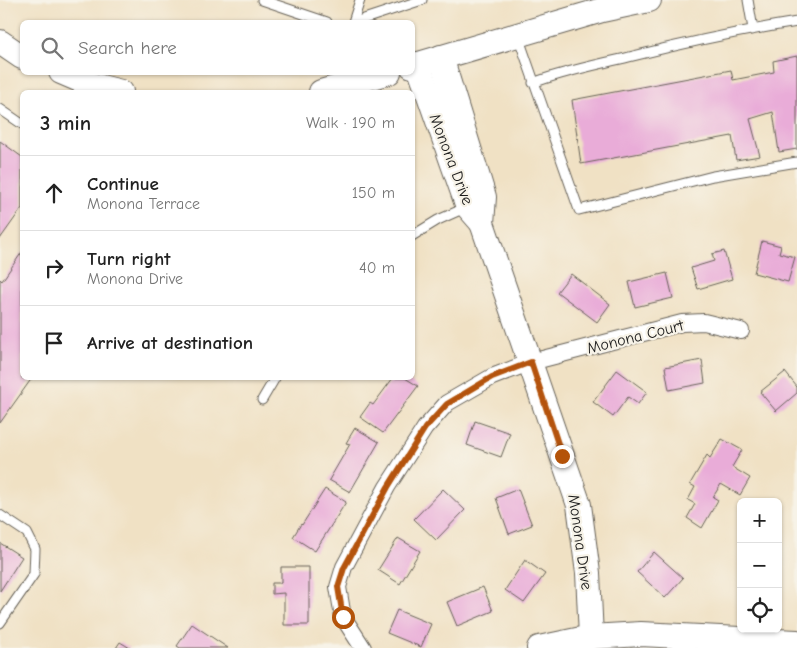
<!DOCTYPE html>
<html lang="en">
<head>
<meta charset="utf-8">
<style>
  :root { --surface:#fff; --page:#f6f6f6; --text:#222; --muted:#767676; --line:#e0e0e0 }
  body { margin:0; font-family:"Comic Neue",sans-serif; background:var(--page); color:var(--text) }
  .controls { position:absolute; right:15px; bottom:15px; display:grid; overflow:hidden; border-radius:8px; box-shadow:0 1px 4px #0004 }
  .controls button { width:45px; height:45px; display:grid; place-items:center; padding:0; border:0; border-bottom:1px solid var(--line); background:var(--surface); color:var(--text); font:25px sans-serif }
  .stop { position:absolute; width:15px; height:15px; margin:-11px; border:4px solid #b45309; border-radius:50%; background:#fff }
  .stop.end { background:#b45309; border-color:#fff; box-shadow:0 1px 5px #0008 }
  .list { margin:0; padding:0; list-style:none }
  h2 { display:flex; justify-content:space-between; align-items:center; height:65px; margin:0; padding:0 20px; font-size:21px }
  h2 small { font-size:16px; font-weight:400; color:var(--muted) }
  .list li { display:grid; grid-template-columns:32px 1fr auto; gap:15px; align-items:center; box-sizing:border-box; height:75px; padding:0 20px; border-top:1px solid var(--line) }
  .list b { display:block; font-size:19px; white-space:nowrap }
  .list p { margin:0; font-size:16px; white-space:nowrap; color:var(--muted) }
  .list em { font-size:16px; font-style:normal; color:var(--muted) }
  .icon { flex:none; width:28px; height:28px; fill:none; stroke:currentColor; stroke-width:2; stroke-linecap:round; stroke-linejoin:round }
  .map { position:relative; flex:none; width:797px; height:648px; overflow:hidden }
  .search { position:absolute; background:var(--surface); box-shadow:0 1px 4px #0004; left:20px; top:20px; width:395px; height:55px; display:flex; align-items:center; gap:12px; box-sizing:border-box; padding:0 18px; border-radius:8px; color:var(--muted); font-size:19px }
  .panel { position:absolute; background:var(--surface); box-shadow:0 1px 4px #0004; left:20px; top:90px; width:395px; height:290px; border-radius:8px }
  .map>svg:first-child { display:block }
</style>
</head>
<body>
<div class="map">
<svg width="797" height="648" viewBox="0 0 797 648">
  <rect width="100%" height="100%" fill="#f7f3e8"/>
  <filter id="ink" filterUnits="userSpaceOnUse"><feTurbulence type="fractalNoise" baseFrequency=".02" numOctaves="2"/><feDisplacementMap in="SourceGraphic" scale="10" xChannelSelector="R" yChannelSelector="G"/><feConvolveMatrix kernelMatrix="1 2 1 2 8 2 1 2 1" color-interpolation-filters="sRGB"/></filter>
  <filter id="wash" filterUnits="userSpaceOnUse"><feTurbulence type="fractalNoise" baseFrequency=".0096" numOctaves="4" result="noise"/><feDisplacementMap in="SourceGraphic" scale="20" xChannelSelector="R" yChannelSelector="G"/><feGaussianBlur stdDeviation="1.12" result="paint"/><feColorMatrix in="noise" values="0 0 0 0 0 0 0 0 0 0 0 0 0 0 0 0 0 1.4 0 .05"/><feComposite in="paint" operator="in"/></filter>
  <g filter="url(#wash)">
    <rect width="100%" height="100%" fill="#f0e1c4"/>
    <g id="blocks">
      <g fill="#e9acd8">
        <polygon points="797,56 797,149 779,152 773,112 750,119 760,156 736,160 732,136 581,164 572,100 731,70 733,80 774,72 773,61"/>
        <polygon points="0,141 22,157 22,208 0,239"/>
        <polygon points="762,241 781,246 779,253 795,257 788,282 754,273"/>
        <polygon points="724,251 732,279 698,289 691,268 714,261 712,254"/>
        <polygon points="22,252 22,378 32,378 0,423 0,279 2,281"/>
        <polygon points="667,273 673,298 635,307 629,282"/>
        <polygon points="571,274 610,304 597,322 557,292"/>
        <polygon points="702,360 705,383 669,390 665,367"/>
        <polygon points="617,370 647,392 638,404 628,397 613,417 593,402"/>
        <polygon points="785,372 797,387 797,393 776,411 760,392"/>
        <polygon points="393,378 405,378 418,386 383,433 360,417 370,403 373,405"/>
        <polygon points="475,421 510,433 501,457 467,445"/>
        <polygon points="355,428 379,442 350,492 329,480 350,444 346,443"/>
        <polygon points="722,439 742,450 732,467 750,478 740,495 721,484 713,497 718,500 702,528 687,518 695,504 688,500 695,487 690,484 707,455 710,458"/>
        <polygon points="325,489 346,502 315,551 293,537 301,524 302,525"/>
        <polygon points="443,489 465,510 436,540 414,519"/>
        <polygon points="518,489 532,525 509,534 496,498"/>
        <polygon points="398,538 420,551 400,584 378,570"/>
        <polygon points="0,543 22,557 0,591"/>
        <polygon points="654,552 683,578 665,598 637,572"/>
        <polygon points="525,560 545,574 524,603 505,590"/>
        <polygon points="281,567 309,567 309,625 284,625 284,593 272,594 272,583 281,583"/>
        <polygon points="483,587 493,611 457,626 447,602"/>
        <polygon points="397,610 431,624 421,647 387,633"/>
        <polygon points="192,624 228,648 180,648 177,646"/>
        <polygon points="120,642 130,648 116,648"/>
      </g>
    </g>
  </g>
  <g filter="url(#ink)">
    <use href="#blocks" fill-opacity="0" stroke="#666157" stroke-width="1"/>
    <g fill="none" stroke-linecap="round" stroke-linejoin="round">
      <defs>
        <g id="lane">
          <polyline points="262,0 327,22"/>
          <polyline points="748,0 753,29"/>
          <polyline points="353,22 360,0"/>
          <polyline points="355,22 422,0"/>
          <polyline points="518,36 579,210 713,176 797,162"/>
          <path d="M533,83C564,71 597,65 629,57C685,43 740,31 797,22"/>
          <polyline points="0,109 22,124"/>
          <polyline points="412,236 438,220 467,207"/>
          <polyline points="262,400 275,378"/>
          <polyline points="0,515 27,533 35,549 34,574 0,623"/>
        </g>
        <polyline id="street" points="363,648 343,617 338,587 344,567 387,487 425,428 447,403 492,377 531,362 682,323 704,322 741,331"/>
        <g id="secondary">
          <polyline points="0,42 22,57"/>
          <polyline points="441,57 484,197 482,223 579,505 588,573 591,637"/>
          <polyline points="418,64 468,207 482,223"/>
          <polyline points="412,66 602,10 649,0"/>
          <polyline points="61,72 89,84 121,92"/>
          <polyline points="321,92 389,72"/>
          <polyline points="539,648 591,637 641,634 797,642"/>
        </g>
      </defs>
      <use href="#lane" stroke="#666157" stroke-width="11"/>
      <use href="#street" stroke="#666157" stroke-width="18"/>
      <use href="#secondary" stroke="#666157" stroke-width="26"/>
      <use href="#lane" stroke="#fff" stroke-width="9"/>
      <use href="#street" stroke="#fff" stroke-width="16"/>
      <use href="#secondary" stroke="#fff" stroke-width="24"/>
    </g>
  </g>
  <g fill="none" stroke-linecap="round" stroke-linejoin="round" filter="url(#ink)">
    <polyline stroke="#b45309" stroke-width="6" points="343,617 338,587 344,568 388,487 425,428 447,404 492,377 531,362 562,456"/>
  </g>
  <g text-anchor="middle" stroke-width="4.5" stroke-linejoin="round" paint-order="stroke">
    <g font-size="16" fill="#1c1c1c" stroke="#f7f3e8">
      <text transform="translate(452 159) rotate(69)" y="6">Monona Drive</text>
      <text transform="translate(635 336) rotate(-14)" y="6">Monona Court</text>
      <text transform="translate(581 542) rotate(82)" y="6">Monona Drive</text>
    </g>
  </g>
</svg>
<div class="controls">
<button>+</button>
<button>−</button>
<button><svg class="icon" aria-label="locate" viewBox="0 0 24 24"><circle cx="12" cy="12" r="6"/><path d="M12 2v4M12 18v4M2 12h4M18 12h4"/></svg></button>
</div>
<div class="stop" style="left:343px;top:617px"></div>
<div class="stop end" style="left:562px;top:456px"></div>
<div class="search"><svg class="icon" aria-label="search" viewBox="0 0 24 24"><circle cx="10" cy="10" r="6"/><path d="M15 15l6 6"/></svg>Search here</div>
<section class="panel">
<h2>3 min<small>Walk · 190 m</small></h2>
<ul class="list">
<li><svg class="icon" aria-label="ahead" viewBox="0 0 24 24"><path d="M12 20V5M6 11l6-6 6 6"/></svg><div><b>Continue</b><p>Monona Terrace</p></div><em>150 m</em></li>
<li><svg class="icon" aria-label="right" viewBox="0 0 24 24"><path d="M7 20v-9h11M14 6l5 5-5 5"/></svg><div><b>Turn right</b><p>Monona Drive</p></div><em>40 m</em></li>
<li><svg class="icon" aria-label="arrive" viewBox="0 0 24 24"><path d="M6 21V4h12l-3 4 3 4H6"/></svg><div><b>Arrive at destination</b></div></li>
</ul>
</section>
</div>
</body>
</html>
